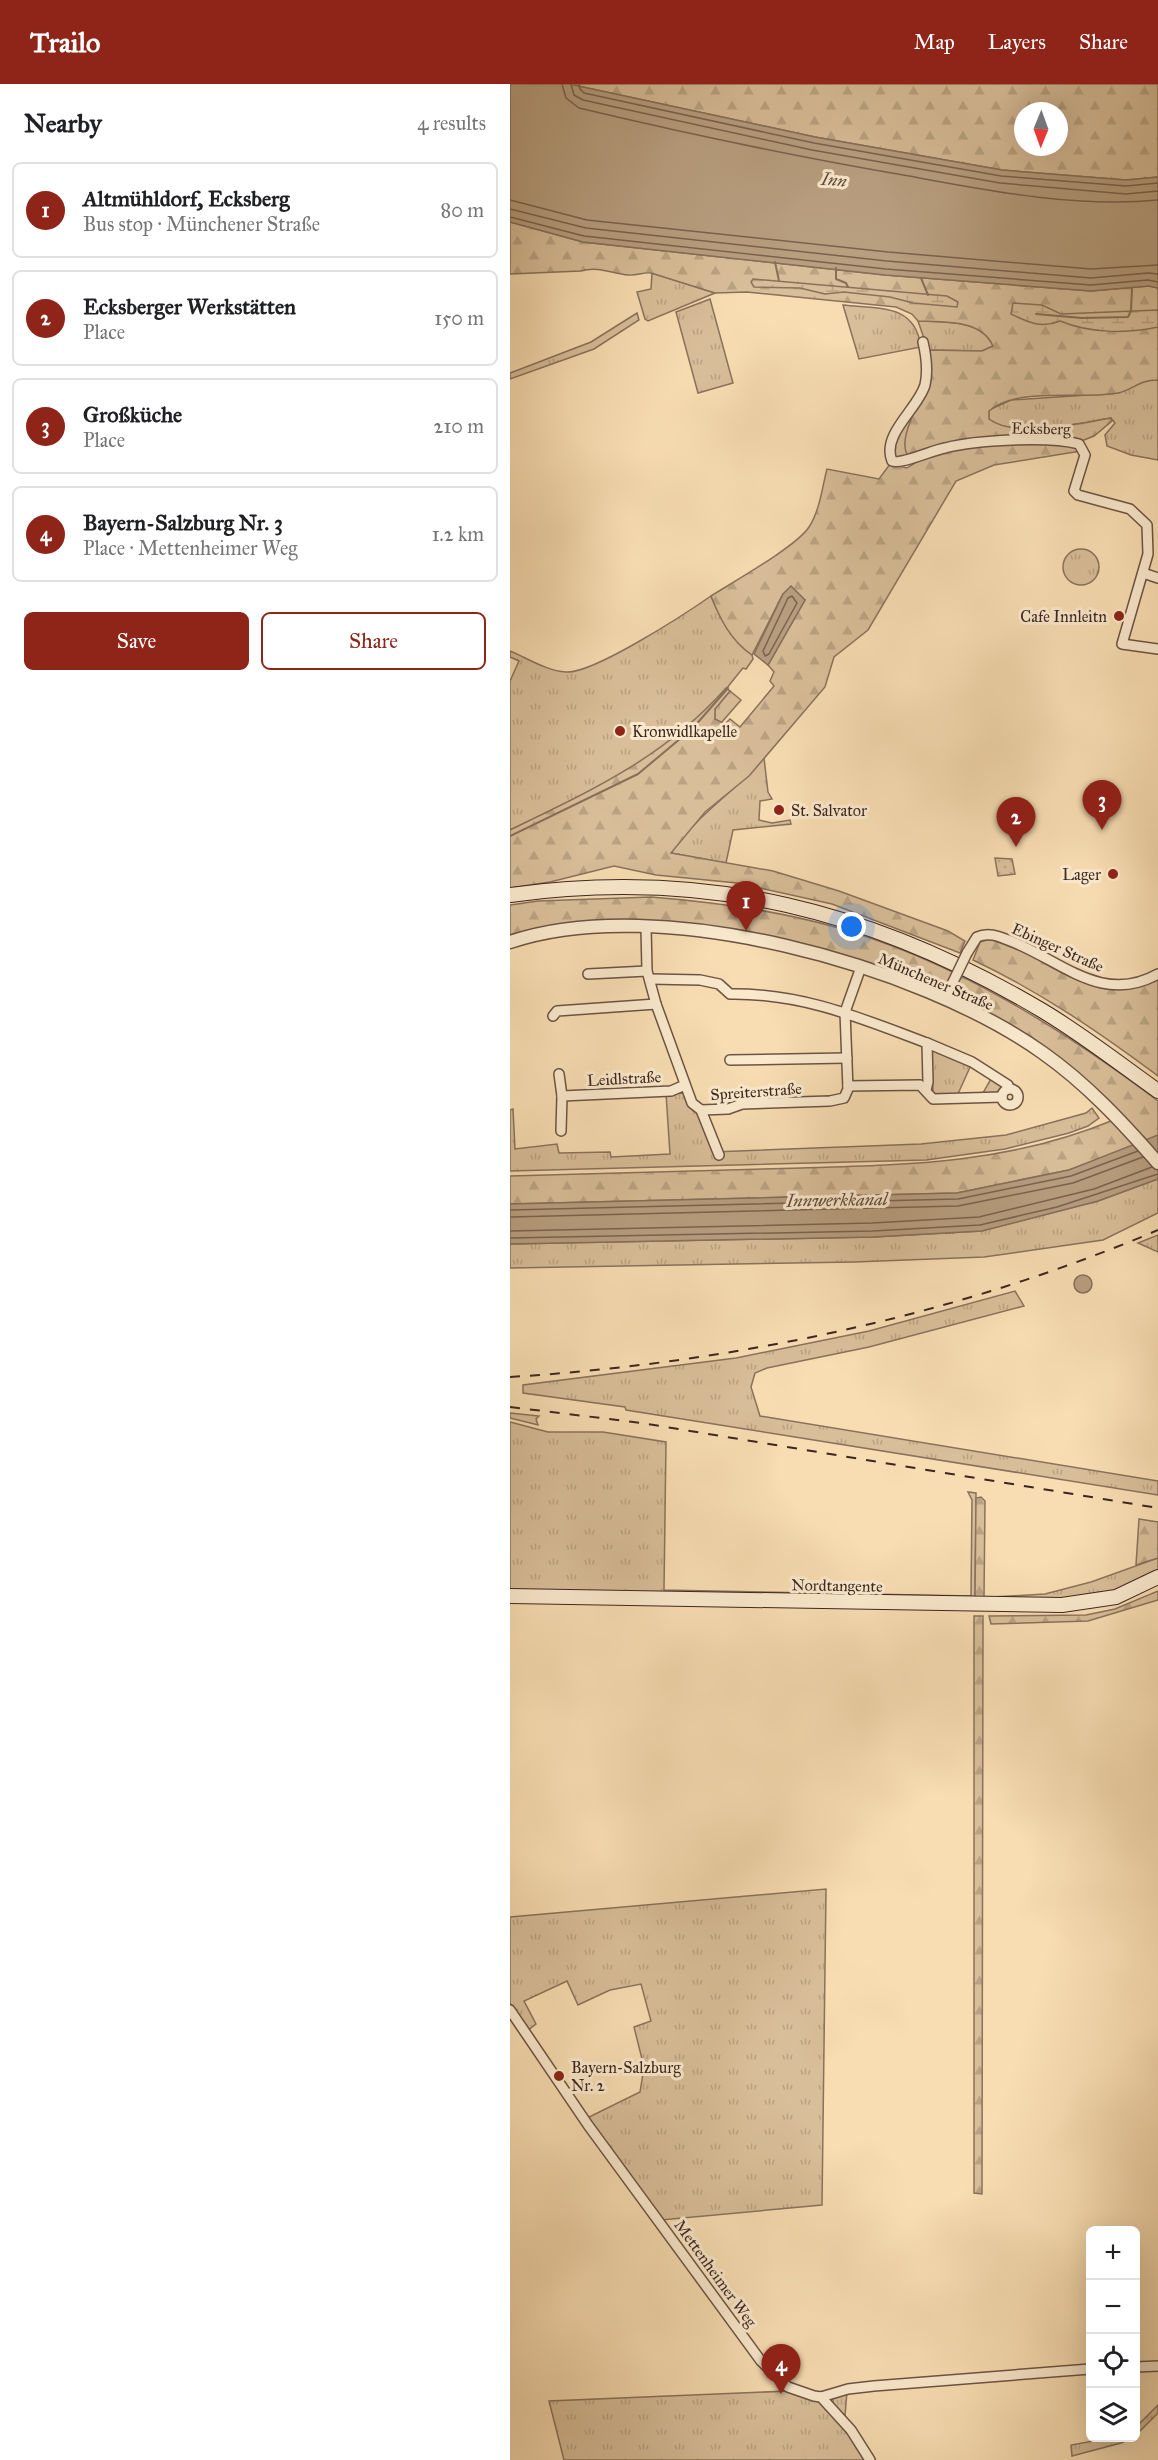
<!DOCTYPE html>
<html lang="en">
<head>
<meta charset="utf-8">
<style>
  :root { --surface:#fff; --page:#f2f2f2; --text:#202124; --muted:#757577; --line:#e0e0e0; --accent:#8f2418 }
  body { margin:0; font-family:"IM FELL Great Primer",serif; background:var(--page); color:var(--text) }
  .controls { position:absolute; right:18px; bottom:18px; display:grid; overflow:hidden; border-radius:9px; box-shadow:0 6px 24px #0002 }
  .controls button { width:54px; height:54px; display:grid; place-items:center; padding:0; border:0; border-bottom:2px solid var(--line); background:var(--surface); color:var(--text); font:30px sans-serif }
  .compass { position:absolute; left:504px; top:18px; width:54px; height:54px; border-radius:50%; background:var(--surface); box-shadow:0 6px 24px #0002; rotate:181deg }
  .you { position:absolute; left:342px; top:843px; width:21px; height:21px; margin:-15px; border:4px solid #fff; border-radius:50%; background:#1a73e8; box-shadow:0 0 0 9px #1a73e833 }
  .badge { display:grid; place-items:center; width:39px; height:39px; border-radius:50%; background:var(--accent); color:#fff; font-size:20px; font-weight:700 }
  .pin { position:absolute; translate:-50% -50px; filter:drop-shadow(0 2px 3px #0008) }
  .pin::after { content:''; position:absolute; top:32px; width:21px; height:18px; background:inherit; clip-path:polygon(0 0,100% 0,50% 100%) }
  .list { margin:0; padding:0; list-style:none }
  h2 { display:flex; justify-content:space-between; align-items:center; height:78px; margin:0; padding:0 24px; font-size:26px }
  h2 small { font-size:20px; font-weight:400; color:var(--muted) }
  .list li { display:grid; grid-template-columns:39px 1fr auto; gap:18px; align-items:center; box-sizing:border-box; height:96px; margin:0 12px 12px; padding:0 12px; border:2px solid var(--line); border-radius:9px }
  .list b { display:block; font-size:22px; white-space:nowrap }
  .list p { margin:0; font-size:20px; white-space:nowrap; color:var(--muted) }
  .list em { font-size:20px; font-style:normal; color:var(--muted) }
  .actions { display:flex; gap:12px; padding:18px 24px }
  .actions a { flex:1; padding:14px 0; border:2px solid var(--accent); border-radius:9px; text-align:center; font-size:21px; color:var(--accent) }
  .actions .main { background:var(--accent); color:#fff }
  .icon { flex:none; width:33px; height:33px; fill:none; stroke:currentColor; stroke-width:2; stroke-linecap:round; stroke-linejoin:round }
  .map { position:relative; flex:none; width:648px; height:2376px; overflow:hidden }
  header { display:flex; align-items:center; gap:36px; box-sizing:border-box; height:84px; padding:0 30px; background:var(--accent); color:#fff }
  header strong { font-size:28px }
  nav { display:flex; gap:33px; margin-inline-start:auto; font-size:21px }
  main { display:flex }
  aside { flex:1; background:var(--surface) }
  .map>svg:first-child { display:block }
</style>
</head>
<body>
<header>
<strong>Trailo</strong>
<nav><a>Map</a><a>Layers</a><a>Share</a></nav>
</header>
<main>
<aside>
<h2>Nearby<small>4 results</small></h2>
<ul class="list">
<li><span class="badge">1</span><div><b>Altmühldorf, Ecksberg</b><p>Bus stop · Münchener Straße</p></div><em>80 m</em></li>
<li><span class="badge">2</span><div><b>Ecksberger Werkstätten</b><p>Place</p></div><em>150 m</em></li>
<li><span class="badge">3</span><div><b>Großküche</b><p>Place</p></div><em>210 m</em></li>
<li><span class="badge">4</span><div><b>Bayern-Salzburg Nr. 3</b><p>Place · Mettenheimer Weg</p></div><em>1.2 km</em></li>
</ul>
<div class="actions"><a class="main">Save</a><a>Share</a></div>
</aside>
<div class="map">
<svg width="648" height="2376" viewBox="0 0 648 2376">
  <defs>
    <pattern id="grass-tufts" width="24" height="20" patternUnits="userSpaceOnUse" patternTransform="scale(1.5)"><rect width="24" height="20" fill="#d8be99"/><path d="M3 7l-1-3M5 7V3M7 7l1-3M15 17l-1-3M17 17v-4M19 17l1-3" fill="none" stroke="#baa383"/></pattern>
    <pattern id="forest-firs" width="22" height="20" patternUnits="userSpaceOnUse" patternTransform="scale(1.5)"><rect width="22" height="20" fill="#d8be99"/><path d="M5 1l3.5 6h-7zM16 11l3.5 6h-7z" fill="#baa383"/></pattern>
    <pattern id="wetland-marsh" width="20" height="14" patternUnits="userSpaceOnUse" patternTransform="scale(1.5)"><rect width="20" height="14" fill="#d8be99"/><path d="M1 5h8M5 5V1M11 12h8M15 12V8" fill="none" stroke="#baa383"/></pattern>
    <pattern id="garden-dots" width="8" height="8" patternUnits="userSpaceOnUse" patternTransform="scale(1.5)"><rect width="8" height="8" fill="#d8be99"/><path d="M2 2h.1M6 6h.1" fill="none" stroke="#baa383" stroke-width="1.8" stroke-linecap="round"/></pattern>
  </defs>
  <rect width="100%" height="100%" fill="#f8ddb2"/>
  <filter id="stains"><feTurbulence type="fractalNoise" baseFrequency=".00333" numOctaves="4"/><feColorMatrix values="0 0 0 0 .2 0 0 0 0 .09 0 0 0 0 .02 0 0 0 .5 -.17"/></filter>
  <radialGradient id="worn" r=".72"><stop offset=".6" stop-color="#630" stop-opacity="0"/><stop offset="1" stop-color="#630" stop-opacity=".3"/></radialGradient>
  <g fill="url(#grass-tufts)" stroke="#8a725c" stroke-width="1.5">
    <polygon points="142,189 205,209 138,237 135,235 127,208 141,205"/>
    <polygon points="200,215 223,299 188,309 166,228"/>
    <path d="M333,221C369,225 405,219 411,263L349,275Z"/>
    <polygon points="127,229 129,236 84,265 0,295 0,289 81,258"/>
    <path d="M408,237C433,238 472,235 483,262L472,267L418,266Z"/>
    <path d="M633,296H648V376L621,371L597,362L595,351L605,339L601,334C570,339 505,355 479,335V326L501,316L608,309Z"/>
    <polygon points="407,320 395,359 399,373 390,376 384,372 384,360"/>
    <circle cx="571" cy="483" r="18"/>
    <path d="M201,512C209,533 223,558 242,571L243,575L236,585L233,584C218,602 204,622 187,636C132,684 65,715 0,746V597L9,577L0,573V567C17,574 37,587 56,588C83,590 175,530 201,512Z"/>
    <polygon points="220,607 231,616 211,639 205,635 205,625"/>
    <path d="M254,674L258,708L262,715L250,717L249,736L262,739L280,736L281,740L223,746L216,779L161,769C186,731 225,708 254,674Z"/>
    <polygon points="421,964 461,981 447,1012 427,1012 423,1009"/>
    <polygon points="482,993 493,1002 488,1009 473,1009"/>
    <polygon points="172,1009 176,1011 184,1027 188,1028 203,1068 411,1060 496,1051 576,1029 582,1024 589,1034 578,1042 559,1049 495,1065 416,1076 0,1087 0,1026 3,1025 5,1065 47,1060 49,1069 100,1068 101,1073 160,1070 156,1010"/>
    <polygon points="648,1095 648,1129 593,1156 474,1173 344,1178 0,1184 0,1160 363,1153 471,1147 588,1117"/>
    <polygon points="648,1151 648,1168 628,1159"/>
    <polygon points="505,1207 514,1222 359,1263 257,1284 245,1289 241,1303 250,1332 648,1397 648,1411 116,1326 115,1323 13,1309 13,1301 226,1274 359,1247"/>
    <polygon points="0,1329 29,1332 26,1335 28,1341 0,1334"/>
    <path d="M0,1338L38,1348H93L156,1358L154,1506L461,1512L462,1416L458,1408L466,1409L465,1514L535,1510L581,1498L648,1474V1487C621,1504 591,1513 560,1516L0,1508Z"/>
    <polygon points="316,1805 312,2121 151,2136 77,2034 130,2008 134,1983 124,1943 141,1937 131,1900 100,1906 68,1921 57,1897 14,1917 26,1940 17,1947 0,1919 0,1833"/>
    <polygon points="279,2307 307,2315 334,2344 356,2376 54,2376 39,2317"/>
    <polygon points="337,2307 335,2332 323,2319 323,2313"/>
    <polygon points="648,2321 648,2329 626,2351 626,2343"/>
    <polygon points="600,2354 622,2354 611,2359 562,2372 561,2361"/>
  </g>
  <g fill="url(#forest-firs)" stroke="#8a725c" stroke-width="1.5" fill-rule="evenodd">
    <path d="M59,0H648V93L616,96L492,86L305,53ZM513,27H549V63H513Z"/>
    <path d="M0,138L73,158L375,191L581,207L639,202L648,204V296C628,296 625,305 608,309C572,316 508,302 479,327V335C505,355 570,339 601,334L602,337L584,352L569,358L505,355L399,373C384,356 414,314 417,295C418,286 418,276 418,266L472,267L483,262C472,235 433,238 408,237L402,230L386,223L237,208L205,209L141,189C133,188 126,192 118,191C101,189 88,182 71,187L0,190Z"/>
    <path d="M493,360H564L571,367L484,381L446,397L358,546L324,573L315,603L239,692L195,728L161,769L263,787L329,807L438,847L455,857L450,869L322,820L227,799L146,791L104,782L40,798L0,804V746C81,707 155,673 216,604L220,607L205,625V635L215,640L220,635L230,643L264,602L260,597L264,588L258,581L295,516L273,510L242,571C221,557 210,535 201,512C223,498 287,462 299,443C310,426 312,404 317,385L369,395L380,380L397,384C426,364 459,363 493,360Z"/>
    <path d="M141,813C204,818 265,826 325,843C443,876 551,944 648,1017V1051L635,1058L485,934L448,912L313,868L82,839L24,846L0,853V821L28,817Z"/>
    <path d="M480,855C497,862 515,867 532,875C580,900 592,918 648,895V992C589,948 529,907 463,876L470,858Z"/>
    <path d="M601,1037L605,1038L624,1058L623,1063L559,1086L447,1109L0,1120V1092C97,1089 195,1087 292,1084C400,1081 499,1079 601,1037Z"/>
    <polygon points="471,1413 475,1417 474,1514 465,1514 466,1414"/>
    <polygon points="629,1435 648,1438 648,1474 626,1481"/>
    <polygon points="648,1507 648,1516 578,1537 481,1540 479,1532 576,1531 605,1525"/>
    <polygon points="464,1532 473,1532 472,2110 464,2109"/>
  </g>
  <g fill="url(#wetland-marsh)" stroke="#8a725c" stroke-width="1.5">
    <polygon points="243,195 437,212 448,218 447,223 403,219 380,213 334,208 315,210 290,204 244,203 241,198"/>
    <path d="M503,219L532,221L551,230L648,226V243C616,250 579,249 550,237C531,245 518,238 501,230Z"/>
  </g>
  <polygon fill="url(#garden-dots)" stroke="#8a725c" stroke-width="1.5" points="485,774 502,775 505,790 488,792"/>
  <g fill="#b89f80" stroke="#876f59" stroke-width="1.5">
    <polygon points="0,0 59,0 305,53 492,86 616,96 648,93 648,204 639,202 581,207 375,191 73,158 0,138"/>
    <polygon points="281,502 295,516 258,581 244,570 273,510"/>
    <polygon points="648,1051 648,1095 588,1117 472,1147 363,1153 0,1160 0,1120 447,1109 559,1086"/>
    <circle cx="573" cy="1200" r="9"/>
  </g>
  <g fill="none" stroke-linecap="round" stroke-linejoin="round">
    <g stroke="#7a624f" stroke-width="1.5">
      <path d="M52,0L56,14L69,24C178,50 288,73 399,92C480,107 566,124 648,116"/>
      <polyline points="61,0 64,11 73,16 302,66 490,99 616,110 648,107"/>
      <polyline points="69,0 70,5 74,9 304,59 491,92 616,102 648,99"/>
      <polyline points="0,116 77,136 378,168 581,185 648,181"/>
      <polyline points="0,125 76,144 377,177 581,194 638,189 648,190"/>
      <polyline points="0,133 74,152 376,185 581,201 638,196 648,198"/>
      <polygon points="282,512 287,519 259,570 255,572 253,567 278,514"/>
      <polyline points="0,1126 448,1115 561,1092 628,1067"/>
      <polyline points="0,1133 448,1122 563,1099 633,1073"/>
      <polyline points="0,1147 362,1139 469,1133 584,1105 642,1083"/>
      <polyline points="0,1154 363,1147 470,1141 547,1123 648,1090"/>
    </g>
    <g stroke="#876f59" stroke-width="2">
      <polyline points="265,178 269,197"/>
      <polyline points="326,184 326,195 336,199 338,203"/>
      <polyline points="411,194 418,211"/>
      <polyline points="526,230 572,234 618,233 621,227 622,204"/>
      <polyline points="0,752 128,690 183,644 218,604"/>
    </g>
    <defs>
      <g id="minor">
        <path d="M413,258C416,271 418,288 415,301C408,325 371,350 382,377C390,381 423,366 435,364C466,356 538,352 569,360L575,371L564,407L568,411L620,425L637,441L638,470L612,560L648,565"/>
        <polyline points="633,489 648,494"/>
        <polyline points="136,843 137,887 146,920 182,1019 191,1026 209,1071"/>
        <path d="M457,869L467,853C478,848 488,852 498,856C550,875 591,922 648,890"/>
        <polyline points="78,890 137,887"/>
        <path d="M140,895L190,896L209,900L220,910C293,909 350,934 417,959L418,998L416,1006"/>
        <polyline points="436,915 443,898"/>
        <polyline points="43,932 47,927 146,920"/>
        <polyline points="417,959 462,978 498,1001 499,1005"/>
        <polyline points="220,976 337,974"/>
        <polyline points="49,990 52,1012 51,1047"/>
        <polyline points="338,1002 410,1001 423,1015 492,1013"/>
        <circle cx="500" cy="1013" r="8"/>
        <polyline points="52,1012 161,1007 175,1001"/>
        <polyline points="191,1026 218,1025 232,1020 320,1017 334,1014 338,1005 335,928 351,883"/>
        <polyline points="0,1926 78,2041 251,2277 278,2303 304,2312 311,2313 338,2305 364,2302 580,2285"/>
        <polyline points="626,2283 648,2282"/>
        <polyline points="311,2313 341,2346 360,2376"/>
      </g>
      <path id="tertiary" d="M0,858C147,808 410,881 533,969C577,1000 613,1039 648,1079"/>
      <g id="secondary">
        <path d="M0,811C197,784 363,826 533,927C573,951 610,980 648,1007"/>
        <polyline points="0,1512 552,1521 606,1513 648,1493"/>
      </g>
    </defs>
    <use href="#minor" stroke="#6c5443" stroke-width="12"/>
    <use href="#tertiary" stroke="#6c5443" stroke-width="15"/>
    <use href="#secondary" stroke="#3d261e" stroke-width="16"/>
    <use href="#minor" stroke="#fae9cd" stroke-width="9"/>
    <use href="#tertiary" stroke="#fae9cd" stroke-width="12"/>
    <use href="#secondary" stroke="#fae9cd" stroke-width="14"/>
    <g stroke="#3d261e" stroke-width="2" stroke-dasharray="10 10" stroke-linecap="butt">
      <path d="M0,1293C222,1279 443,1233 648,1146"/>
      <polyline points="0,1323 132,1339 648,1424"/>
    </g>
    <defs>
      <polyline id="minor-bridge" points="443,898 457,869"/>
    </defs>
    <use href="#minor-bridge" stroke="#6c5443" stroke-width="12" stroke-linecap="butt"/>
    <use href="#minor-bridge" stroke="#fae9cd" stroke-width="9"/>
  </g>
  <g fill="#8f2418" stroke="#fae9cd" stroke-width="2">
    <circle cx="609" cy="532" r="6"/>
    <circle cx="110" cy="647" r="6"/>
    <circle cx="269" cy="726" r="6"/>
    <circle cx="603" cy="790" r="6"/>
    <circle cx="49" cy="1992" r="6"/>
  </g>
  <g text-anchor="middle" stroke-width="6" stroke-linejoin="round" paint-order="stroke">
    <g font-size="16" fill="#3d261e" stroke="#fae9cd">
      <text transform="translate(531 344) rotate(1)" y="6">Ecksberg</text>
      <text transform="translate(548 863) rotate(24)" y="6">Ebinger Straße</text>
      <text transform="translate(426 897) rotate(23)" y="6">Münchener Straße</text>
      <text transform="translate(114 994) rotate(-3)" y="6">Leidlstraße</text>
      <text transform="translate(246 1007) rotate(-4)" y="6">Spreiterstraße</text>
      <text transform="translate(327 1501) rotate(1)" y="6">Nordtangente</text>
      <text transform="translate(206 2189) rotate(54)" y="6">Mettenheimer Weg</text>
    </g>
    <g font-size="16" fill="#3d261e" stroke="#fae9cd" text-anchor="start">
      <text x="597" y="538" text-anchor="end">Cafe Innleitn</text>
      <text x="122" y="653">Kronwidlkapelle</text>
      <text x="281" y="732">St. Salvator</text>
      <text x="591" y="796" text-anchor="end">Lager</text>
      <text x="61" y="1989">Bayern-Salzburg<tspan x="61" dy="18">Nr. 2</tspan></text>
    </g>
    <g font-size="18" font-style="italic" fill="#624a3b" stroke="#fae9cd">
      <text transform="translate(324 96) rotate(6)" y="6">Inn</text>
      <text transform="translate(327 1116) rotate(-1)" y="6">Innwerkkanal</text>
    </g>
  </g>
  <rect width="100%" height="100%" filter="url(#stains)"/>
  <rect width="100%" height="100%" fill="url(#worn)"/>
</svg>
<div class="controls">
<button>+</button>
<button>−</button>
<button><svg class="icon" aria-label="locate" viewBox="0 0 24 24"><circle cx="12" cy="12" r="6"/><path d="M12 2v4M12 18v4M2 12h4M18 12h4"/></svg></button>
<button><svg class="icon" aria-label="layers" viewBox="0 0 24 24"><path d="M12 4l9 5-9 5-9-5zM3 14l9 5 9-5"/></svg></button>
</div>
<svg class="compass" viewBox="-18 -18 36 36"><path d="M0-13l5 13h-10z" fill="#e53935"/><path d="M0 13l5-13h-10z" fill="#757577"/></svg>
<div class="you"></div>
<div class="pin badge" style="left:236px;top:847px">1</div>
<div class="pin badge" style="left:506px;top:763px">2</div>
<div class="pin badge" style="left:592px;top:746px">3</div>
<div class="pin badge" style="left:271px;top:2310px">4</div>
</div>
</main>
</body>
</html>
